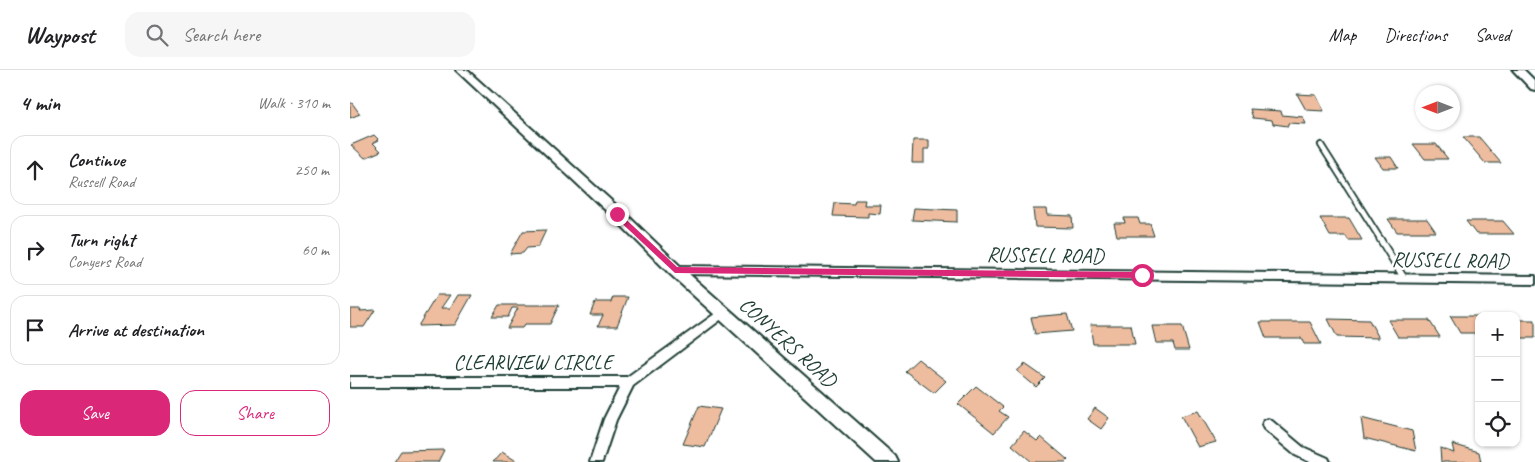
<!DOCTYPE html>
<html lang="en">
<head>
<meta charset="utf-8">
<style>
  :root { --surface:#fff; --page:#f6f6f6; --text:#202124; --muted:#757577; --line:#e0e0e0; --accent:#db2777 }
  body { margin:0; font-family:Caveat,sans-serif; background:var(--page); color:var(--text) }
  .controls { position:absolute; right:15px; bottom:15px; display:grid; overflow:hidden; border-radius:10px; box-shadow:0 1px 4px #0004 }
  .controls button { width:45px; height:45px; display:grid; place-items:center; padding:0; border:0; border-bottom:1px solid var(--line); background:var(--surface); color:var(--text); font:25px sans-serif }
  .compass { position:absolute; left:1065px; top:15px; width:45px; height:45px; border-radius:50%; background:var(--surface); box-shadow:0 1px 4px #0004; rotate:270deg }
  .stop { position:absolute; width:15px; height:15px; margin:-11px; border:4px solid #db2777; border-radius:50%; background:#fff }
  .stop.end { background:#db2777; border-color:#fff; box-shadow:0 1px 5px #0008 }
  .list { margin:0; padding:0; list-style:none }
  h2 { display:flex; justify-content:space-between; align-items:center; height:65px; margin:0; padding:0 20px; font-size:21px }
  h2 small { font-size:16px; font-weight:400; color:var(--muted) }
  .list li { display:grid; grid-template-columns:32px 1fr auto; gap:15px; align-items:center; box-sizing:border-box; height:70px; margin:0 10px 10px; padding:0 10px; border:1px solid var(--line); border-radius:15px }
  .list b { display:block; font-size:19px; white-space:nowrap }
  .list p { margin:0; font-size:16px; white-space:nowrap; color:var(--muted) }
  .list em { font-size:16px; font-style:normal; color:var(--muted) }
  .actions { display:flex; gap:10px; padding:15px 20px }
  .actions a { flex:1; padding:11px 0; border:1px solid var(--accent); border-radius:15px; text-align:center; font-size:18px; color:var(--accent) }
  .actions .main { background:var(--accent); color:#fff }
  .icon { flex:none; width:28px; height:28px; fill:none; stroke:currentColor; stroke-width:2; stroke-linecap:round; stroke-linejoin:round }
  .map { position:relative; flex:none; width:1185px; height:392px; overflow:hidden }
  header { display:flex; align-items:center; gap:30px; box-sizing:border-box; height:70px; padding:0 25px; background:var(--surface); border-bottom:1px solid var(--line) }
  header strong { font-size:24px }
  nav { display:flex; gap:28px; margin-inline-start:auto; font-size:18px }
  .search { width:350px; height:45px; background:var(--page); display:flex; align-items:center; gap:12px; box-sizing:border-box; padding:0 18px; border-radius:15px; color:var(--muted); font-size:19px }
  main { display:flex }
  aside { flex:1; background:var(--surface) }
  .map>svg:first-child { display:block }
</style>
</head>
<body>
<header>
<strong>Waypost</strong>
<div class="search"><svg class="icon" aria-label="search" viewBox="0 0 24 24"><circle cx="10" cy="10" r="6"/><path d="M15 15l6 6"/></svg>Search here</div>
<nav><a>Map</a><a>Directions</a><a>Saved</a></nav>
</header>
<main>
<aside>
<h2>4 min<small>Walk · 310 m</small></h2>
<ul class="list">
<li><svg class="icon" aria-label="ahead" viewBox="0 0 24 24"><path d="M12 20V5M6 11l6-6 6 6"/></svg><div><b>Continue</b><p>Russell Road</p></div><em>250 m</em></li>
<li><svg class="icon" aria-label="right" viewBox="0 0 24 24"><path d="M7 20v-9h11M14 6l5 5-5 5"/></svg><div><b>Turn right</b><p>Conyers Road</p></div><em>60 m</em></li>
<li><svg class="icon" aria-label="arrive" viewBox="0 0 24 24"><path d="M6 21V4h12l-3 4 3 4H6"/></svg><div><b>Arrive at destination</b></div></li>
</ul>
<div class="actions"><a class="main">Save</a><a>Share</a></div>
</aside>
<div class="map">
<svg width="1185" height="392" viewBox="0 0 1185 392">
  <rect width="100%" height="100%" fill="#fff"/>
  <filter id="ink" filterUnits="userSpaceOnUse"><feTurbulence type="fractalNoise" baseFrequency=".02" numOctaves="2"/><feDisplacementMap in="SourceGraphic" scale="10" xChannelSelector="R" yChannelSelector="G"/><feConvolveMatrix kernelMatrix="1 2 1 2 8 2 1 2 1" color-interpolation-filters="sRGB"/></filter>
  <g filter="url(#ink)">
    <g fill="#eebc9f" stroke="#1f3d34">
      <polygon points="947,24 966,25 974,41 956,40"/>
      <polygon points="0,33 2,33 10,44 0,48"/>
      <polygon points="900,39 931,41 932,45 953,47 956,54 938,53 938,56 923,54 922,50 903,48"/>
      <polygon points="24,65 29,70 23,73 31,81 15,88 1,75"/>
      <polygon points="1113,67 1129,67 1151,93 1135,93"/>
      <polygon points="563,70 579,70 579,79 574,79 574,93 562,93"/>
      <polygon points="1063,74 1086,74 1098,89 1075,89"/>
      <polygon points="1025,87 1041,87 1048,98 1033,98"/>
      <polygon points="505,130 515,130 514,135 531,135 530,144 518,143 518,147 483,146 485,133 504,134"/>
      <polygon points="564,138 607,140 607,152 562,150"/>
      <polygon points="683,139 696,139 697,145 722,146 723,158 685,157"/>
      <polygon points="774,148 788,148 790,154 800,154 804,166 767,166 764,153 775,153"/>
      <polygon points="970,148 999,148 1012,170 998,170 996,166 980,166"/>
      <polygon points="1038,149 1077,149 1086,162 1047,162"/>
      <polygon points="1116,151 1153,151 1164,164 1126,164"/>
      <polygon points="196,160 188,177 177,178 173,183 160,184 173,161"/>
      <polygon points="87,225 100,225 91,238 100,238 108,225 122,225 105,255 68,256"/>
      <polygon points="263,227 278,227 267,256 248,256 253,245 240,245 245,232 261,232"/>
      <polygon points="149,235 209,235 200,254 175,254 172,258 157,258 168,238 162,238 158,247 142,247"/>
      <polygon points="0,239 11,239 10,241 25,240 14,257 0,257"/>
      <polygon points="717,244 722,261 685,264 681,247"/>
      <polygon points="1100,246 1129,246 1129,270 1124,263 1110,263"/>
      <polygon points="978,249 1019,250 1029,268 987,267"/>
      <polygon points="1038,250 1079,250 1090,267 1048,267"/>
      <polygon points="1166,250 1185,250 1185,268 1170,268 1166,263"/>
      <polygon points="910,252 960,252 971,274 954,274 951,268 916,268"/>
      <polygon points="740,255 781,255 785,274 743,274"/>
      <polygon points="802,256 832,256 839,280 825,280 823,273 806,273"/>
      <polygon points="568,289 596,311 584,323 555,301"/>
      <polygon points="675,294 695,308 686,317 667,301"/>
      <polygon points="626,316 653,337 649,341 658,347 644,363 608,334"/>
      <polygon points="349,336 371,339 355,377 333,374"/>
      <polygon points="745,338 759,348 751,359 737,349"/>
      <polygon points="848,341 866,372 848,377 831,346"/>
      <polygon points="1011,348 1062,361 1066,381 1014,368"/>
      <polygon points="674,361 687,371 691,367 718,390 716,392 682,392 662,375"/>
      <polygon points="1102,374 1129,382 1131,392 1091,392 1090,378 1104,383"/>
      <polygon points="94,380 88,392 44,392 51,381"/>
      <polygon points="152,382 168,392 143,392"/>
    </g>
    <g fill="none" stroke-linecap="round" stroke-linejoin="round">
      <defs>
        <polyline id="lane-far1" points="971,75 1031,170"/>
        <polyline id="lane" points="1030,169 1054,208"/>
        <g id="street">
          <polygon points="325,196 1185,206 1185,214 325,204 321,203 320,200 321,197"/>
          <polygon points="373,238 377,239 378,242 377,245 283,316 266,350 252,392 240,392 254,349 270,317 0,317 0,307 277,307"/>
          <polygon points="918,349 922,351 953,377 978,388 980,392 960,392 945,385 914,359 912,355 914,351"/>
        </g>
        <g id="secondary">
          <polygon points="106,0 117,0 277,145 330,196 545,386 548,392 526,392 320,204 267,151"/>
          <polygon points="1163,0 1174,0 1185,11 1185,20 1181,19"/>
        </g>
      </defs>
      <use href="#lane-far1" stroke="#1f3d34" stroke-width="8"/>
      <use href="#lane" stroke="#1f3d34" stroke-width="9"/>
      <use href="#street" stroke="#1f3d34" stroke-width="4"/>
      <use href="#secondary" stroke="#1f3d34" stroke-width="4"/>
      <use href="#lane-far1" stroke="#fff" stroke-width="4.5"/>
      <use href="#lane" stroke="#fff" stroke-width="5.5"/>
      <use href="#street" fill="#fff" fill-rule="evenodd"/>
      <use href="#secondary" fill="#fff" fill-rule="evenodd"/>
    </g>
  </g>
  <polygon fill="#db2777" points="267,141 327,197 792,202 796,205 792,208 325,203 264,146 264,142"/>
  <g text-anchor="middle" stroke-width="4.5" stroke-linejoin="round" paint-order="stroke">
    <g font-size="21" fill="#1f3d34" stroke="#fff">
      <text transform="translate(695 185) rotate(1)" y="7">RUSSELL ROAD</text>
      <text transform="translate(1100 190) rotate(1)" y="7">RUSSELL ROAD</text>
      <text transform="translate(438 272) rotate(42)" y="7">CONYERS ROAD</text>
      <text x="183" y="299">CLEARVIEW CIRCLE</text>
    </g>
  </g>
</svg>
<div class="controls">
<button>+</button>
<button>−</button>
<button><svg class="icon" aria-label="locate" viewBox="0 0 24 24"><circle cx="12" cy="12" r="6"/><path d="M12 2v4M12 18v4M2 12h4M18 12h4"/></svg></button>
</div>
<svg class="compass" viewBox="-18 -18 36 36"><path d="M0-13l5 13h-10z" fill="#e53935"/><path d="M0 13l5-13h-10z" fill="#757577"/></svg>
<div class="stop" style="left:792px;top:205px"></div>
<div class="stop end" style="left:267px;top:144px"></div>
</div>
</main>
</body>
</html>
